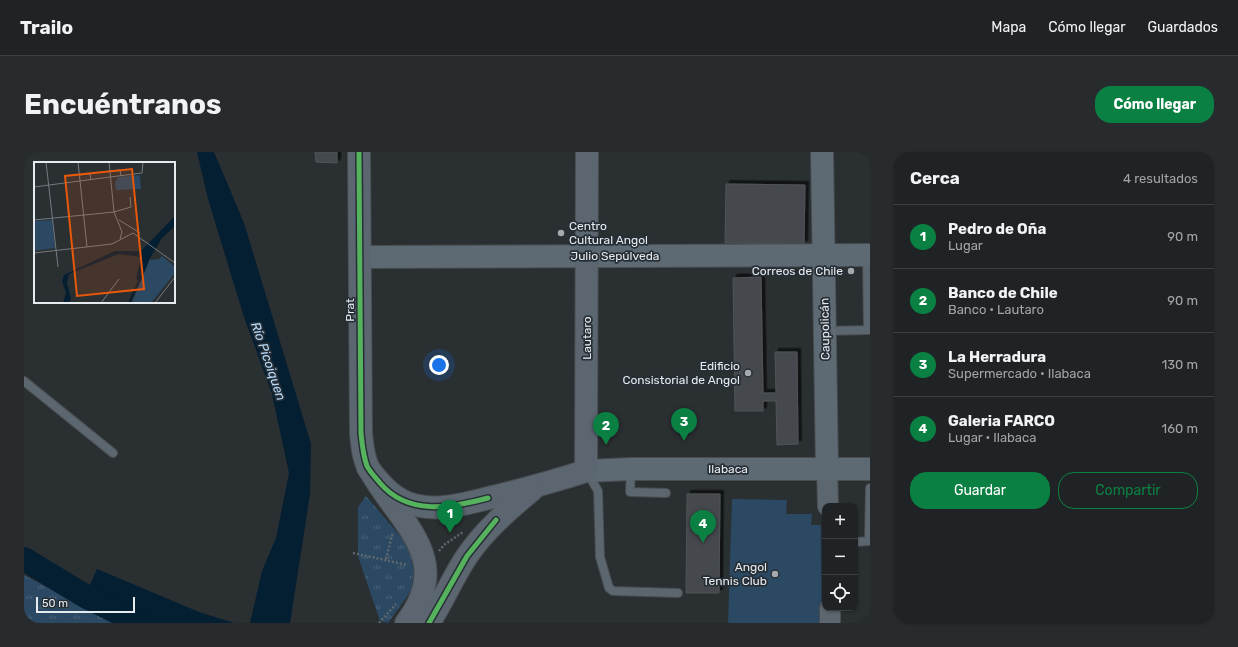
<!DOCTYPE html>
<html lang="es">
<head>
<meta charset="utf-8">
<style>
  :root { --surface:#202326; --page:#282b2e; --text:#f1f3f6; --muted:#a2a4a7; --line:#3d4043; --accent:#0b8043 }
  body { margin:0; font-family:Rubik,sans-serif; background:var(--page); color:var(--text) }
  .controls { position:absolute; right:12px; bottom:12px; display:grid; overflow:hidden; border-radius:8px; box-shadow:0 1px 3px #0004 }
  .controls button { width:36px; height:36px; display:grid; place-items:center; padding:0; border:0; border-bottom:1px solid var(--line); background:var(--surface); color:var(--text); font:20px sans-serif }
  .scale { position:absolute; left:12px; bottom:10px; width:99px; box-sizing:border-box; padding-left:4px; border:2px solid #e6ebf0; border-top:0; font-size:11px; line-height:14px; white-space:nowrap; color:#e6ebf0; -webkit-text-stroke:3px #272f36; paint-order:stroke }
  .you { position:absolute; left:415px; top:213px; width:14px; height:14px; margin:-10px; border:3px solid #fff; border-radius:50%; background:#1a73e8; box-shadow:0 0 0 6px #1a73e833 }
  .badge { display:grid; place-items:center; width:26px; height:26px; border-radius:50%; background:var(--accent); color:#fff; font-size:13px; font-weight:700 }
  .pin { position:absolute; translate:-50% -33px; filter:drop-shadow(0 1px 2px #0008) }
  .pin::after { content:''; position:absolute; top:21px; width:14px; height:12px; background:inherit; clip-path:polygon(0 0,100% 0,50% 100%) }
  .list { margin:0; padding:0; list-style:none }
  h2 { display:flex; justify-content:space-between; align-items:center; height:52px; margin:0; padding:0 16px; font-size:17px }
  h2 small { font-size:13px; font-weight:400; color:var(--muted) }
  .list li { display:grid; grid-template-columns:26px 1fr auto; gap:12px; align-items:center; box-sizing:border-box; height:64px; padding:0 16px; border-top:1px solid var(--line) }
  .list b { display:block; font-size:15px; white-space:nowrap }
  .list p { margin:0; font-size:13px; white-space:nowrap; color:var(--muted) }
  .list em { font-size:13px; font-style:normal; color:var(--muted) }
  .actions { display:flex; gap:8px; padding:12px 16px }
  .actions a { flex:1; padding:9px 0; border:1px solid var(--accent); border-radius:16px; text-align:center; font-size:14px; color:var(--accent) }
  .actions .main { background:var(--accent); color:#fff }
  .icon { flex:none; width:22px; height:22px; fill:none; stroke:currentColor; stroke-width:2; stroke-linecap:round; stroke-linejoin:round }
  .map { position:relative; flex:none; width:846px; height:471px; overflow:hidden; border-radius:16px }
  header { display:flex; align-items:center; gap:24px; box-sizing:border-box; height:56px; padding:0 20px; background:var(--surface); border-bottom:1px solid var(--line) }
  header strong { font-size:19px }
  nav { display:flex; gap:22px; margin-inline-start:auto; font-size:14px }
  .intro { display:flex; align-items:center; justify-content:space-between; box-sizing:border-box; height:96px; padding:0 24px }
  h1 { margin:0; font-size:28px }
  .button { padding:10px 18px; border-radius:16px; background:var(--accent); color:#fff; font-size:14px; font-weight:700 }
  main { display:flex; gap:24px; padding:0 24px }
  aside { flex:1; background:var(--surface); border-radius:16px; box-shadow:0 1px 3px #0004 }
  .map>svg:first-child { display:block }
</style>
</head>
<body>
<header>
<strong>Trailo</strong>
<nav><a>Mapa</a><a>Cómo llegar</a><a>Guardados</a></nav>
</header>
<div class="intro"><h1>Encuéntranos</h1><a class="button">Cómo llegar</a></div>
<main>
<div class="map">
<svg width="846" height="471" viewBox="0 0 846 471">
  <defs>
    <pattern id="grass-tufts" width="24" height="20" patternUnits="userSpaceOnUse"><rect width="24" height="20" fill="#2b4962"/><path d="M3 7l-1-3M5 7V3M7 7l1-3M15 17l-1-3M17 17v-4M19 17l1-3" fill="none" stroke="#4a6379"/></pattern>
    <filter id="shadow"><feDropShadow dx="3.5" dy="-3.5" stdDeviation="0" flood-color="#0009"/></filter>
  </defs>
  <rect width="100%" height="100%" fill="#2a2f32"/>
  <g fill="url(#grass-tufts)">
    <polygon points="342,344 384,393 390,420 387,439 364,471 356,469 334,404 334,355"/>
    <polygon points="0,423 90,471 0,471"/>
  </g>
  <polygon fill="#2b4962" points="708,347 763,348 762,362 788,362 787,373 797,373 798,471 704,471"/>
  <g fill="#041e32">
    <polygon points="173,0 190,0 220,71 287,292 286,342 266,471 226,471 238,419 252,386 265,321 248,242 220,165 184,47"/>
    <polygon points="73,417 175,460 210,471 90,471 57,454"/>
  </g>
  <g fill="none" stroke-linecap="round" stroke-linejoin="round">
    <polyline stroke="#041e32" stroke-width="24" points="0,407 61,444 115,471"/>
  </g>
  <g fill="#454a4d" stroke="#505457" filter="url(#shadow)">
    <polygon points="291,0 313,0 313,11 292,10"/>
    <polygon points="702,32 781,33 780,92 701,91"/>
    <polygon points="737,125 739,241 752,241 751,200 773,200 774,292 753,293 752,249 739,249 739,259 711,259 709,126"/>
    <polygon points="663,342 696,342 695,441 662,441"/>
  </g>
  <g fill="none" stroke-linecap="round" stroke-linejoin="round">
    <defs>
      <g id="service">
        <polyline points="801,179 844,178 843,104"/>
        <polyline points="0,229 89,301"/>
        <polyline points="607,319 606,340 642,341"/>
        <polyline points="564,322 574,339 576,405 585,436 589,439 654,441"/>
        <polyline points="831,390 845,389 846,336"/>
      </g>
      <g id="tertiary">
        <polyline points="803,316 804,354"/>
        <polyline points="806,456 806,471"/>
      </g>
      <g id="secondary">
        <polyline points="798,0 803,316"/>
        <polyline points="336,105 846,103"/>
        <polyline points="562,319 607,317 846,317"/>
      </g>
      <g id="primary">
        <path d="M335,0L337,281C338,292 339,306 345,317C374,370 432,406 382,471"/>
        <path d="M344,316C355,330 367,345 384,351C415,362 447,350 477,343C505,336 534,328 562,319L563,0"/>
        <path d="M405,471C419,449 429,425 443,404C461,378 484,358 508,338"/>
      </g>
    </defs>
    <use href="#service" stroke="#494d50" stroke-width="10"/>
    <use href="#tertiary" stroke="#494d50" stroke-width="22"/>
    <use href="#secondary" stroke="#494d50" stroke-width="24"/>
    <use href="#primary" stroke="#494d50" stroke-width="24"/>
    <g stroke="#60676d" stroke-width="2.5" stroke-dasharray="2 2" stroke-linecap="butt">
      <polyline points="415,399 420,393 439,380"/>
      <polyline points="329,401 383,413"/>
      <polyline points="362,407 369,380"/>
      <polyline points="355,471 372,452"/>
    </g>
    <use href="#service" stroke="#5c666f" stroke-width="8"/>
    <use href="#tertiary" stroke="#5c666f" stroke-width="20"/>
    <use href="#secondary" stroke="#5d6973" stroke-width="22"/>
    <use href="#primary" stroke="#5b6671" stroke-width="22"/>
    <defs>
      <g id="cycleway">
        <path d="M335,0L337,281C338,292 339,303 343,314C346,320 352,326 356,331C384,364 427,356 464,346"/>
        <polyline points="405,471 443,404 472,368"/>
      </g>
    </defs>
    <use href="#cycleway" stroke="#272f36" stroke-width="8"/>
    <use href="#cycleway" stroke="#56b35d" stroke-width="5"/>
  </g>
  <g fill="#a4a9ae" stroke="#272f36" stroke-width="1.5">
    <circle cx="537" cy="81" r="4"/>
    <circle cx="827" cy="119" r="4"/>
    <circle cx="724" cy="221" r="4"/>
    <circle cx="751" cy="422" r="4"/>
  </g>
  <g text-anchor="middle" stroke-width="3.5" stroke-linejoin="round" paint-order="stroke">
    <g font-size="12" fill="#e6ebf0" stroke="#272f36" text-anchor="end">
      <text x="545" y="78" text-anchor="start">Centro<tspan x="545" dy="14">Cultural Angol</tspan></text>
      <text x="819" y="123">Correos de Chile</text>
      <text x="716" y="218">Edificio<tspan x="716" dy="14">Consistorial de Angol</tspan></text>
      <text x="743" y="419">Angol<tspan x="743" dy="14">Tennis Club</tspan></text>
    </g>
    <g font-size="12" fill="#e6ebf0" stroke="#272f36">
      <text x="591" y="108">Julio Sepúlveda</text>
      <text transform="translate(326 158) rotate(-90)" y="4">Prat</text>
      <text transform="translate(801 177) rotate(-91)" y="4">Caupolicán</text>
      <text transform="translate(563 186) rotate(-90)" y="4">Lautaro</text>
      <text x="704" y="321">Ilabaca</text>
    </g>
    <g font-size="13" font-style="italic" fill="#b5dafb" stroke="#272f36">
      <text transform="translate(245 209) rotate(71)" y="5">Río Picoiquen</text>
    </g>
  </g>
  <g transform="translate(10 10)">
    <rect width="141" height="141" fill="#2a2f32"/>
    <path d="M18,58L21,86L0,89V59ZM128,94L141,105V111L117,141H98L115,98L125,97Z" fill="#2b4962"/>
    <path d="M106,13L107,27L82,28L81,21L84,15Z" fill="#2b4962"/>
    <path d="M141,54V64L128,76L116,96L107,119L102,117L107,95L85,92L35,112L33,121L37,136L35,141H29L32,131L28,119L30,113L81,89H107Z" fill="#041e32"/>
    <path fill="none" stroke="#041e32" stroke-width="2" d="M95,141L107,115"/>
    <path fill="none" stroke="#757a7e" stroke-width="1" d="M12,0L24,105M44,0L53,85M75,0L80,50M76,9L86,8L87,14M45,13L56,12L57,18M76,15L108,11L109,0M0,25L76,15M80,50L97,45L96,35M0,58L80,50L88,70L86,77M85,58L106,71M0,91L78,82L99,71L141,101M67,141L85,117M121,141L141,115"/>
    <path fill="#e8590c" fill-opacity="0.15" stroke="#e8590c" stroke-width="2" d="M98,7L110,127L43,134L31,14Z"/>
    <rect width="141" height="141" fill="none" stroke="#e6ebf0" stroke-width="2"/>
  </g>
</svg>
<div class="controls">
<button>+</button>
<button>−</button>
<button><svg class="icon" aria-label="locate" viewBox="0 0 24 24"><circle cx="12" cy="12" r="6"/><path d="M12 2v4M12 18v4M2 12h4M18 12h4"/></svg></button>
</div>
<div class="scale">50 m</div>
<div class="you"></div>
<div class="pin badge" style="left:426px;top:381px">1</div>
<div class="pin badge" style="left:582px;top:293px">2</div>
<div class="pin badge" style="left:660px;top:289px">3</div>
<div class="pin badge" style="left:679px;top:391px">4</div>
</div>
<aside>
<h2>Cerca<small>4 resultados</small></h2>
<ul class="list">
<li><span class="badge">1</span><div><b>Pedro de Oña</b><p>Lugar</p></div><em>90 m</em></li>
<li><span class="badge">2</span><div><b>Banco de Chile</b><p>Banco · Lautaro</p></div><em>90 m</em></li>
<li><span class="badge">3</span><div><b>La Herradura</b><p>Supermercado · Ilabaca</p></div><em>130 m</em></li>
<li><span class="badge">4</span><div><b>Galeria FARCO</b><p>Lugar · Ilabaca</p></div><em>160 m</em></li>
</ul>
<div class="actions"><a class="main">Guardar</a><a>Compartir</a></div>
</aside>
</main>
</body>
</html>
